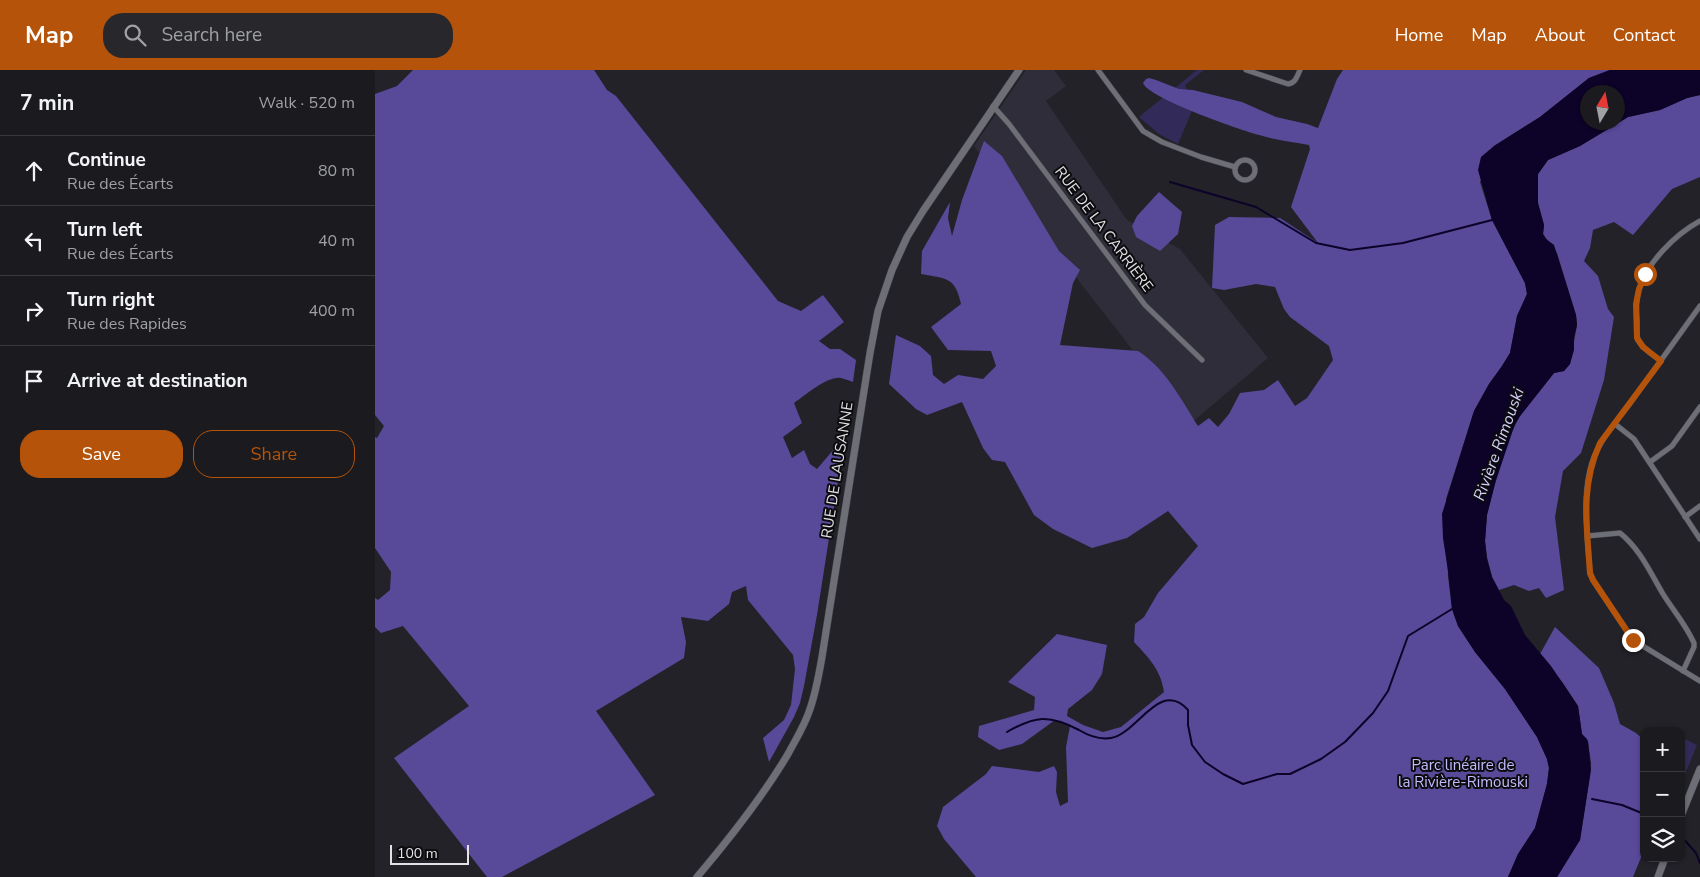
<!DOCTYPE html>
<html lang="en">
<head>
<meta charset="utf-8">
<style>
  :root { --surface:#1a1a1f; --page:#27272c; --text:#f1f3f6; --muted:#9fa1a4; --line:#38383d; --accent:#b45309 }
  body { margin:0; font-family:"Nunito Sans",sans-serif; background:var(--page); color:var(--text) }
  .controls { position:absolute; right:15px; bottom:15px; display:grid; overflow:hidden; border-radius:10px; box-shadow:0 1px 4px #0004 }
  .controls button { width:45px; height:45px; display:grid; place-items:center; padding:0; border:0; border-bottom:1px solid var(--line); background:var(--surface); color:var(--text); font:25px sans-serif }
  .compass { position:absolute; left:1205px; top:15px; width:45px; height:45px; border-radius:50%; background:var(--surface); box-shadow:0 1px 4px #0004; rotate:10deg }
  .scale { position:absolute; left:15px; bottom:12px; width:79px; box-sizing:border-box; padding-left:5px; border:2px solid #e1e1e6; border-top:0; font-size:14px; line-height:18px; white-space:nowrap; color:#e1e1e6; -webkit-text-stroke:4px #0c0c0f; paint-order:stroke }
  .stop { position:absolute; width:15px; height:15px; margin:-11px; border:4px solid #b45309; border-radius:50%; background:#fff }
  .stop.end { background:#b45309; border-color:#fff; box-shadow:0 1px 5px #0008 }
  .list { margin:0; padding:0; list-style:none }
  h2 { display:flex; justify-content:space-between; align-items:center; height:65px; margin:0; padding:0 20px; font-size:21px }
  h2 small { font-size:16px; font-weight:400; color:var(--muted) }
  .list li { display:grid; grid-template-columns:32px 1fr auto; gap:15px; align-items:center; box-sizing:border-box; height:70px; padding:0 20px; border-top:1px solid var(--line) }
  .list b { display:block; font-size:19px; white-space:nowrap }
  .list p { margin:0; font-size:16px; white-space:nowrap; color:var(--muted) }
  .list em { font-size:16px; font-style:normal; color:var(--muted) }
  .actions { display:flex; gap:10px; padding:15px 20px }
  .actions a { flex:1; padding:11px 0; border:1px solid var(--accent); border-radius:20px; text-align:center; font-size:18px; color:var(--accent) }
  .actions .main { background:var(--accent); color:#fff }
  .icon { flex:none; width:28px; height:28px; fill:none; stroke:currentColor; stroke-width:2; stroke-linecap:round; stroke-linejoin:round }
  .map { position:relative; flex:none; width:1325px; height:807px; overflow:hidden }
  header { display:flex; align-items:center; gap:30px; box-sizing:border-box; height:70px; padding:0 25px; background:var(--accent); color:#fff }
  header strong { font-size:24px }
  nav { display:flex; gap:28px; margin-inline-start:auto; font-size:18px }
  .search { width:350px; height:45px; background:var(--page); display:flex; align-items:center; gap:12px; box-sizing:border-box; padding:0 18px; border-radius:20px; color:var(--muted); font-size:19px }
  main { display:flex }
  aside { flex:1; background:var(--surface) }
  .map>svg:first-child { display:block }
</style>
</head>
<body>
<header>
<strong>Map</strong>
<div class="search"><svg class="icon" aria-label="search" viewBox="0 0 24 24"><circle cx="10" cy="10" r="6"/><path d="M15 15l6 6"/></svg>Search here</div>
<nav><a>Home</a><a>Map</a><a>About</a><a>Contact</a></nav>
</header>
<main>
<aside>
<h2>7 min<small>Walk · 520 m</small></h2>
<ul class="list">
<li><svg class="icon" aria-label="ahead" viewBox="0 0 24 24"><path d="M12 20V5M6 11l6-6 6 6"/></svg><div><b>Continue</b><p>Rue des Écarts</p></div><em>80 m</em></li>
<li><svg class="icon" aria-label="left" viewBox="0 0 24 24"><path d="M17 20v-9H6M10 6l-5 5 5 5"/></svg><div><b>Turn left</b><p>Rue des Écarts</p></div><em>40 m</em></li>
<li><svg class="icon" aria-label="right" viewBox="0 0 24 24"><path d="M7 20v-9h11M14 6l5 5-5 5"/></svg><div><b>Turn right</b><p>Rue des Rapides</p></div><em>400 m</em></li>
<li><svg class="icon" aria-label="arrive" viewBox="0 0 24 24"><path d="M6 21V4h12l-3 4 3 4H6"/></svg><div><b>Arrive at destination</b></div></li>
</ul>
<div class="actions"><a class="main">Save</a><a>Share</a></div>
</aside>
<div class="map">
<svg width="1325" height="807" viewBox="0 0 1325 807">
  <rect width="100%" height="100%" fill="#232229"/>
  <polygon fill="#2e2d39" points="651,0 679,0 691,16 671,31 752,150 805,179 893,288 815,354 599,76"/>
  <g fill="#322a58">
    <polygon points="822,0 829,0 810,15 819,36 803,74 784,64 764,47"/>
    <polygon points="1306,667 1322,675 1306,714"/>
  </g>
  <g fill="#584999">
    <path d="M38,0H219L232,20L241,26L403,231L426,241L448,225L469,252L444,271L455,279H465L481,290L478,312C475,311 470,309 466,308C452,306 431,325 419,333L427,353L408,367L417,388L429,380L435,394L442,399L470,366L442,545L429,616L425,633L419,647L394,692L388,668L409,650L416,635L420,599L418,585L373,530L371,516L357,522L354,534L333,551L306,547L311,572L309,588L221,641L280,725L127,807H112L19,688L94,636L28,556L6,563L0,557V528L3,530L15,520L16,502L0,478V367L2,368L9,356L0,345V24L22,16Z"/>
    <path d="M968,0H1235L1214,8L1165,47L1119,76L1105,112L1117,150L1150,213L1152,224L1142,246L1135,283L1127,296L1114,314L1099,341L1071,429L1073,506L1077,539L1083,556L1100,582L1130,619L1162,667L1172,689L1174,698L1172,714L1160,758L1143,784L1133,807H601L569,769L562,756L568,737L611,704L617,696L664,702L679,696L682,702L681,722L685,736L693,732L691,677L695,656L680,650L647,674L624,680L603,667L604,656L659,640L660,627L633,612L682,564L732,575L727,604L717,620L693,639L692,646L708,655L728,662L746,657L789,622C786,600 774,588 759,572L760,554L769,547L783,523L823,476L793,441L752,468L717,478L678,459L659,445L630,392L617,390L608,378L587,332L552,345L541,339L514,314L521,265L545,276L556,286L558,305L569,314L583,305L608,309L621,296L616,281L573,280L556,257L586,234C580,206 571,209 546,204L547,181L575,132L573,148L577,166L587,130L609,71L627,86L684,181L705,200L698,213L685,275L763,281C790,298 806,329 823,356L834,348L843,357L854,344L865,323L889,320L903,310L920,336L932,328L958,290L954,276L915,247L909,239L900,217L881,214L849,220L837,218L840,155L854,147L905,148L943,173L916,137L935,79L934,75C917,72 900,70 884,65C865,60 773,28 768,13L771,9L774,8L781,10L804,19L818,20L867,32L901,47L932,54L943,58L962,9Z"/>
    <polygon points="1325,25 1325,107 1297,119 1258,165 1239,152 1218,160 1215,178 1209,191 1223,206 1233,239 1239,247 1229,310 1206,383 1188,401 1180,447 1189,520 1171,528 1164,518 1154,521 1139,515 1124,520 1117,507 1112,487 1110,471 1112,445 1119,417 1135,365 1145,346 1179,303 1189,301 1195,294 1202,255 1201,245 1182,183 1168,164 1169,155 1163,133 1163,104 1173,90 1205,76 1253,47 1285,40 1312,28"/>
    <polygon points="784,122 807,142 803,164 785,181 761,167 757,156 762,146"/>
    <polygon points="1180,557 1224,598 1239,633 1245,654 1261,663 1269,670 1269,780 1258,807 1182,807 1205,770 1213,718 1216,693 1213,672 1207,664 1203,636 1188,613 1165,584"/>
  </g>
  <path fill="#0d0228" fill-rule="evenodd" d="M1235,0H1325V25L1312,28L1285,40L1253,47L1205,76L1173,90L1163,104V133L1169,155L1168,164L1171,169L1179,175L1201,245L1202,255L1199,267V280L1195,294L1189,301L1179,303L1145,346L1140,354L1121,410L1112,445L1110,471L1112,489L1117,507L1129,530L1136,536L1150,565L1176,596L1203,636L1207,664L1212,669L1213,672L1216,700L1205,770L1182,807H1133L1143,784L1160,758L1172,714L1174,698L1172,689L1162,667L1130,619L1100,582L1083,556L1077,539L1073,501L1068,468L1067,444L1099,341L1114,314L1127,296L1135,283L1142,246L1152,224L1150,213L1117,150L1103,100L1106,87L1119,76L1165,47L1214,8ZM1212,22H1242V52H1212Z"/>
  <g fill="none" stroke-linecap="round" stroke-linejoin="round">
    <g stroke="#0d0228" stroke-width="2">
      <polyline points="795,112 881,137 941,173 975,180 1028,173 1117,150"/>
      <path d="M632,662C660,646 674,644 704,660C714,666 724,670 736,668C762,664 785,608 813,640V655L817,675L830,692L848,704L868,714L902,704H915L946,689L970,672L998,643L1013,621L1033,566L1077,539"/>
      <polyline points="1217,729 1247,735 1269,744"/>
      <polyline points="1306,766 1321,783 1325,793"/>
    </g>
    <defs>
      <g id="street">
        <polyline points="723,0 768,61 787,72 826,87 860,97"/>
        <path d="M871,0L913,14C921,13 922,6 925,0"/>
        <polyline points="618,36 634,54 770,235 827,290"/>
        <circle cx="870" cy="100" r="10"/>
        <path d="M1325,236C1302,268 1279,300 1256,332C1240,354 1221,373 1215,400C1207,433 1213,470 1215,503L1218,510L1258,570L1325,611"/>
        <path d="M1286,291C1278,285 1268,279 1263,270C1261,264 1262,257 1262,251C1261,240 1261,230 1264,220C1271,193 1301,164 1325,151"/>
        <polyline points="1240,354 1259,369 1325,469"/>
        <polyline points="1275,392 1297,376 1325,337"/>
        <polyline points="1310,447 1325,436"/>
        <path d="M1212,466L1245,463C1265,479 1275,502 1288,524C1298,540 1311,555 1319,573V577L1308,601"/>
      </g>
      <g id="secondary">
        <polyline points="1306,746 1325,699"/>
        <path d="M322,807C355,768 387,728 413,684C421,669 430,655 435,639C441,622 444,604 447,587L495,283L503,241L517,200L532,167L548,141L644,0"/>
        <polyline points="1283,807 1290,788"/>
      </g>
    </defs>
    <use href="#street" stroke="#3f3f45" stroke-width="6"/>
    <use href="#secondary" stroke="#3f3f45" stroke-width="8"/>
    <use href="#street" stroke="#6e6e76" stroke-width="5"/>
    <use href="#secondary" stroke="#6e6e76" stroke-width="7"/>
  </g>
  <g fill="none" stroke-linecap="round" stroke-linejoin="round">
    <path stroke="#b45309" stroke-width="6" d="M1258,570L1218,510L1215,503C1212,457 1205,417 1225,373L1286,291L1268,277L1262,268L1261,234L1264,219L1270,204"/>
  </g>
  <g text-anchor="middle" stroke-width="4" stroke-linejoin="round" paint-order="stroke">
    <g font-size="15" fill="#e1e1e6" stroke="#0c0c0f">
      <text transform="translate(729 159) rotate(53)" y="5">RUE DE LA CARRIÈRE</text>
      <text transform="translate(462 400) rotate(-81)" y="5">RUE DE LAUSANNE</text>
    </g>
    <g font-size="15" fill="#c1bafd" stroke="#0c0c0f">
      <text x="1088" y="700">Parc linéaire de<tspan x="1088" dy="17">la Rivière-Rimouski</tspan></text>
    </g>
    <g font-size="16" font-style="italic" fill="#d3cffc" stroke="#0c0c0f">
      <text transform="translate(1123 374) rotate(-70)" y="6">Rivière Rimouski</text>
    </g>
  </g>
</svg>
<div class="controls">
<button>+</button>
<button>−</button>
<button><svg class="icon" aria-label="layers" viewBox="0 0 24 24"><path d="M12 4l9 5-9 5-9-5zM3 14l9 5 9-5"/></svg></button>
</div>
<svg class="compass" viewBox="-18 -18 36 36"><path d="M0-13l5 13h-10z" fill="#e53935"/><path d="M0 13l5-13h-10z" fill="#9fa1a4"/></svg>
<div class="scale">100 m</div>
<div class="stop" style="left:1270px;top:204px"></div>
<div class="stop end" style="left:1258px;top:570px"></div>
</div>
</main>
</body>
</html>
